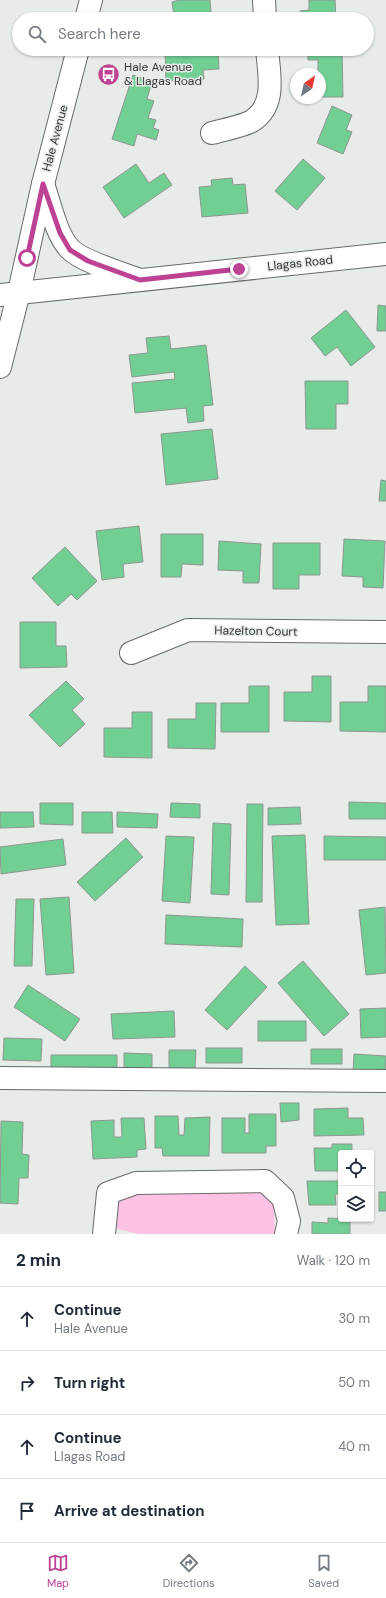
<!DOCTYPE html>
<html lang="en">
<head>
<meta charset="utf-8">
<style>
  :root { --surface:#fff; --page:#f2f2f3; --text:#1f2937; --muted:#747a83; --line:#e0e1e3; --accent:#bd4294 }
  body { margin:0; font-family:"DM Sans",sans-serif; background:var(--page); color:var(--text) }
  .controls { position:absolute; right:12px; bottom:12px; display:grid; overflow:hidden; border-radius:4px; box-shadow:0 1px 3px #0004 }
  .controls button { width:36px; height:36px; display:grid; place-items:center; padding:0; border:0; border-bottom:1px solid var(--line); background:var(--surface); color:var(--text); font:20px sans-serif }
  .compass { position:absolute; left:290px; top:68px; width:36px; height:36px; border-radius:50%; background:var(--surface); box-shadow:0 1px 3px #0004; rotate:34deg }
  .stop { position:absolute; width:12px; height:12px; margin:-9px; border:3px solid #bd4294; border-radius:50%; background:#fff }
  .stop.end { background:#bd4294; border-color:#fff; box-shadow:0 1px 4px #0008 }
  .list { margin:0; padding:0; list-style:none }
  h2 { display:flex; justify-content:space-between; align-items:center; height:52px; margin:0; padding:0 16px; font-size:17px }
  h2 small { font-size:13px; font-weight:400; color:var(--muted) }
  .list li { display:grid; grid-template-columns:26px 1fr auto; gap:12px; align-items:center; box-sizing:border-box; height:64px; padding:0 16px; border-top:1px solid var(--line) }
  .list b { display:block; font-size:15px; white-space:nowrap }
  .list p { margin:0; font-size:13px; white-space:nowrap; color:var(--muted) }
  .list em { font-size:13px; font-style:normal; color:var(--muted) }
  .icon { flex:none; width:22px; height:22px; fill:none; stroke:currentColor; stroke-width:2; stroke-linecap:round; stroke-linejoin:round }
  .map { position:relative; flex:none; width:386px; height:1234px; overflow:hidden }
  .search { position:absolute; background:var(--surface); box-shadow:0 1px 3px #0004; left:12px; right:12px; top:12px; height:44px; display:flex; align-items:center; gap:10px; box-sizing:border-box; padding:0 14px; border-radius:22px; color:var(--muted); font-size:15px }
  .sheet { height:308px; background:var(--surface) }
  nav { display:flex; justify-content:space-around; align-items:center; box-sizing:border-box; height:56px; border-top:1px solid var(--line); background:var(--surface); font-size:11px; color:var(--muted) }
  nav a { display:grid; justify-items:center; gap:2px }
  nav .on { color:var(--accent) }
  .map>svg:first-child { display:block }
</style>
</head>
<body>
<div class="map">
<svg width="386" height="1234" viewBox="0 0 386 1234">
  <rect width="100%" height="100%" fill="#e7ece8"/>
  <path fill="#fcc1e3" d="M255,1191L268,1197L274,1207L275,1234H139L118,1229L114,1225C115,1202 115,1198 138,1192Z"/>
  <g fill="#71cf94" stroke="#909592">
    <polygon points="179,0 210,0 211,12 205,13 206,19 184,19 183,15 174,16 172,2"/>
    <polygon points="309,0 335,0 336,19 300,19 300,11 309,10"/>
    <polygon points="165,49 218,50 219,69 203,70 204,79 166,81"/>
    <polygon points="308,49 342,49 343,97 320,97 320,74 318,74 318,60 308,60"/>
    <polygon points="133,75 152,82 147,99 154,101 148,118 156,120 153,128 159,130 156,140 137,134 134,146 112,139"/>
    <polygon points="332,106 352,115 346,130 352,132 343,154 317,143"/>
    <polygon points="303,159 325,178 297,210 275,191"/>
    <polygon points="136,164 149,183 164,173 172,185 124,218 103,187"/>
    <polygon points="232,178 233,185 245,184 248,213 202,217 199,187 212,186 211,180"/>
    <polygon points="378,305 386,306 386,331 377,331"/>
    <polygon points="346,310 375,347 351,366 337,347 325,356 311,338"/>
    <polygon points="169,336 171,349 206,345 213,405 203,406 204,421 188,423 186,408 135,413 132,383 175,379 174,372 132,377 129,355 148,353 146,338"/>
    <polygon points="305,381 348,381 348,404 336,404 336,429 306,429"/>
    <polygon points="212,429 218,479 166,485 161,434"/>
    <polygon points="381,480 386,481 386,501 379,501"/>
    <polygon points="139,526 143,562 123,564 124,577 102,580 96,531"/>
    <polygon points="161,534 203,534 203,565 182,564 181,577 161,577"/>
    <polygon points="344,539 385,541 383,588 363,587 363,577 342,576"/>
    <polygon points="219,541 261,544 259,583 243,583 243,571 218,570"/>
    <polygon points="273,543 320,543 320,575 299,575 299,589 273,589"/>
    <polygon points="65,547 97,581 77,600 71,594 58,606 32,578"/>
    <polygon points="20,622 56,622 56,646 66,646 67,667 20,668"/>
    <polygon points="312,676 331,676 331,722 284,721 284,692 312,692"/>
    <polygon points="66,681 84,699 72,710 85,724 60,747 29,715"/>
    <polygon points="249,686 269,686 269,732 221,732 221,703 249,703"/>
    <polygon points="368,686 386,686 386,732 340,731 340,702 368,702"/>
    <polygon points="196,703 216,703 215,749 168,748 168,719 196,719"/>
    <polygon points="132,712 152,712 152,758 104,757 104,728 132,728"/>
    <polygon points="349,802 386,803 386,819 349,819"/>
    <polygon points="40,803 73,803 73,825 40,824"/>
    <polygon points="171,803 200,804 200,818 170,817"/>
    <polygon points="247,804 263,804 262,902 246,902"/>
    <polygon points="300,807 301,824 268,825 268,808"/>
    <polygon points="0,812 33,812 34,827 0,828"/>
    <polygon points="82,812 112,812 113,833 82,833"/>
    <polygon points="117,812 158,814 157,828 117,827"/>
    <polygon points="213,823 231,824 229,895 211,894"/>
    <polygon points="305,835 309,924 276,925 272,836"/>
    <polygon points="166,836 194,837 190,903 162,901"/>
    <polygon points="324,836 386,837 386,860 324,860"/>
    <polygon points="126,838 143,857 95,901 77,882"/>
    <polygon points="63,839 66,865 1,874 0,847"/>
    <polygon points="69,897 74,973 46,975 40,899"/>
    <polygon points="16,899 34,899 32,966 14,966"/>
    <polygon points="385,907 386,973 366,975 359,910"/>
    <polygon points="166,915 243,919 242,947 165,944"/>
    <polygon points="303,961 349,1014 324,1036 278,983"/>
    <polygon points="245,966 267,987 227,1030 205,1010"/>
    <polygon points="28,985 80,1019 65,1041 14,1007"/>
    <polygon points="386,1008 386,1037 361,1038 360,1009"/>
    <polygon points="174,1011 175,1037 113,1039 111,1014"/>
    <rect x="258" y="1021" width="48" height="20"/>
    <polygon points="4,1038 42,1039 41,1061 3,1060"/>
    <rect x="206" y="1048" width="36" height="15"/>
    <rect x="311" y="1049" width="31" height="15"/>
    <polygon points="169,1050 196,1050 195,1069 169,1069"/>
    <polygon points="124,1053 152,1054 152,1074 124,1074"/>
    <polygon points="354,1054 386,1056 385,1074 353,1072"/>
    <polygon points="51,1055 117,1055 117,1072 51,1073"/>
    <polygon points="280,1103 299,1103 299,1120 281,1122"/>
    <polygon points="348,1108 348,1118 363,1118 364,1135 314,1136 314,1109"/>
    <polygon points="249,1114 276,1114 276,1146 266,1146 266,1153 222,1153 222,1118 245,1118 245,1133 249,1133"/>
    <polygon points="155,1116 178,1116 179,1135 184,1135 185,1118 210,1117 209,1156 163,1156 162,1148 155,1148"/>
    <polygon points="121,1118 144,1118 146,1149 137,1150 137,1157 93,1159 91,1121 114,1120 114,1137 122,1137"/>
    <polygon points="1,1121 23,1122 22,1154 29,1155 28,1178 19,1178 18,1204 0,1203"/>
    <polygon points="332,1144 352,1144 352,1153 341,1153 341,1171 315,1171 314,1148 332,1148"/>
    <polygon points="307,1181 341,1181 341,1194 335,1194 336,1205 309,1205"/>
    <rect x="379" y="1192" width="7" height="19"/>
    <polygon points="328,1218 350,1219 350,1234 312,1234 312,1222 328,1223"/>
  </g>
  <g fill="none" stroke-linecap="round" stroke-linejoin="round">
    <defs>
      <g id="minor">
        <polyline points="264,0 265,19"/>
        <path d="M212,133C223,130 243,126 252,121C277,105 269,74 267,49"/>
        <polyline points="0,295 386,254"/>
        <polyline points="131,653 188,630 386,632"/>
        <polyline points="0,1078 386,1081"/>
        <polyline points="104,1234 108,1193 136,1183 265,1181 283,1198 289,1221 286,1234"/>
      </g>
      <g id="major">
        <polyline points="86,19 91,0"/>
        <path d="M43,184C50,203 56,235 70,249C81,261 124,274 140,280"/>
        <polyline points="0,367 19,292 43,184 78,49"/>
      </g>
    </defs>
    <use href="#minor" stroke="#676b68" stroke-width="24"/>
    <use href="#major" stroke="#676b68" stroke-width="24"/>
    <use href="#minor" stroke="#fff" stroke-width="22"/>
    <use href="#major" stroke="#fff" stroke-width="22"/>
  </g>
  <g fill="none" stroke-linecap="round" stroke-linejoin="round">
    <polyline stroke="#bd4294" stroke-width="5" points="27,258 43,184 60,233 70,250 88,261 140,280 239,269"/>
  </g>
  <defs>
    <symbol id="bus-disc" viewBox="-11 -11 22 22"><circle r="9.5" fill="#bd4294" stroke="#e7ece8"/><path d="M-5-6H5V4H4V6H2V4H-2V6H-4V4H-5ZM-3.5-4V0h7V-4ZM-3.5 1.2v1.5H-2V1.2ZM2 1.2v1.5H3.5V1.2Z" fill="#fff"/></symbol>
  </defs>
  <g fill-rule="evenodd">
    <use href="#bus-disc" x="96" y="62" width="25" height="25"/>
  </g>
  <g text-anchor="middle" stroke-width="3" stroke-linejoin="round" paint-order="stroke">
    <g font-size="12" fill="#343534" stroke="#e7ece8" text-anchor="start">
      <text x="124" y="71">Hale Avenue<tspan x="124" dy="14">&amp; Llagas Road</tspan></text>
    </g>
    <g font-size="12" fill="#343534" stroke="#e7ece8">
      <text transform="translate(55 138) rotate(-75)" y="4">Hale Avenue</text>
      <text transform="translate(300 263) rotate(-6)" y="4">Llagas Road</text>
      <text transform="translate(256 631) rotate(1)" y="4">Hazelton Court</text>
    </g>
  </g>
</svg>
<div class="controls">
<button><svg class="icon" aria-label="locate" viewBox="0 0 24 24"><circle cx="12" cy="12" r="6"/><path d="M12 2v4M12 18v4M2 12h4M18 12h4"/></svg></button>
<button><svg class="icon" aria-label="layers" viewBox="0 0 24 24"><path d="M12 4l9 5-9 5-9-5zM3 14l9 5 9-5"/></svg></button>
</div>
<svg class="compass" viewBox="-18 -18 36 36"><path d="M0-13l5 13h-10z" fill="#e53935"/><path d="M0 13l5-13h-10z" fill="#747a83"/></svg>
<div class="stop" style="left:27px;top:258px"></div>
<div class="stop end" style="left:239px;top:269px"></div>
<div class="search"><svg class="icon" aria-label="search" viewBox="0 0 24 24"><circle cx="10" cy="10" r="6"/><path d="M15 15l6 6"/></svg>Search here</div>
</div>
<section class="sheet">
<h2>2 min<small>Walk · 120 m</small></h2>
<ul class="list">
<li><svg class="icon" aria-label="ahead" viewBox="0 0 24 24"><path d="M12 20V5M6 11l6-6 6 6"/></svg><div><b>Continue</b><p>Hale Avenue</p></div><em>30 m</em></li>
<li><svg class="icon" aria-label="right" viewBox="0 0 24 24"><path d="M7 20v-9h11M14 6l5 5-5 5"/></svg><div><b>Turn right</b></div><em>50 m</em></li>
<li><svg class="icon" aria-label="ahead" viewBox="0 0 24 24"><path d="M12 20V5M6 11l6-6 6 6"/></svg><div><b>Continue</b><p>Llagas Road</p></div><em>40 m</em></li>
<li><svg class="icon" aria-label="arrive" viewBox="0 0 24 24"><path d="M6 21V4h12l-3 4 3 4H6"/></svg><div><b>Arrive at destination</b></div></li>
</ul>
</section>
<nav>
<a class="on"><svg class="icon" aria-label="map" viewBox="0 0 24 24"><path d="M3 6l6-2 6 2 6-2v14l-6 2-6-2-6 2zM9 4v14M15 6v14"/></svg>Map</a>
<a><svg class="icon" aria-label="directions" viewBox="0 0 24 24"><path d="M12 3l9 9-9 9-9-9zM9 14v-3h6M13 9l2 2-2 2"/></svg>Directions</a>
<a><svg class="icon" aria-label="saved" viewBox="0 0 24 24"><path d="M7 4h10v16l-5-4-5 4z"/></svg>Saved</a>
</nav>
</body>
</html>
